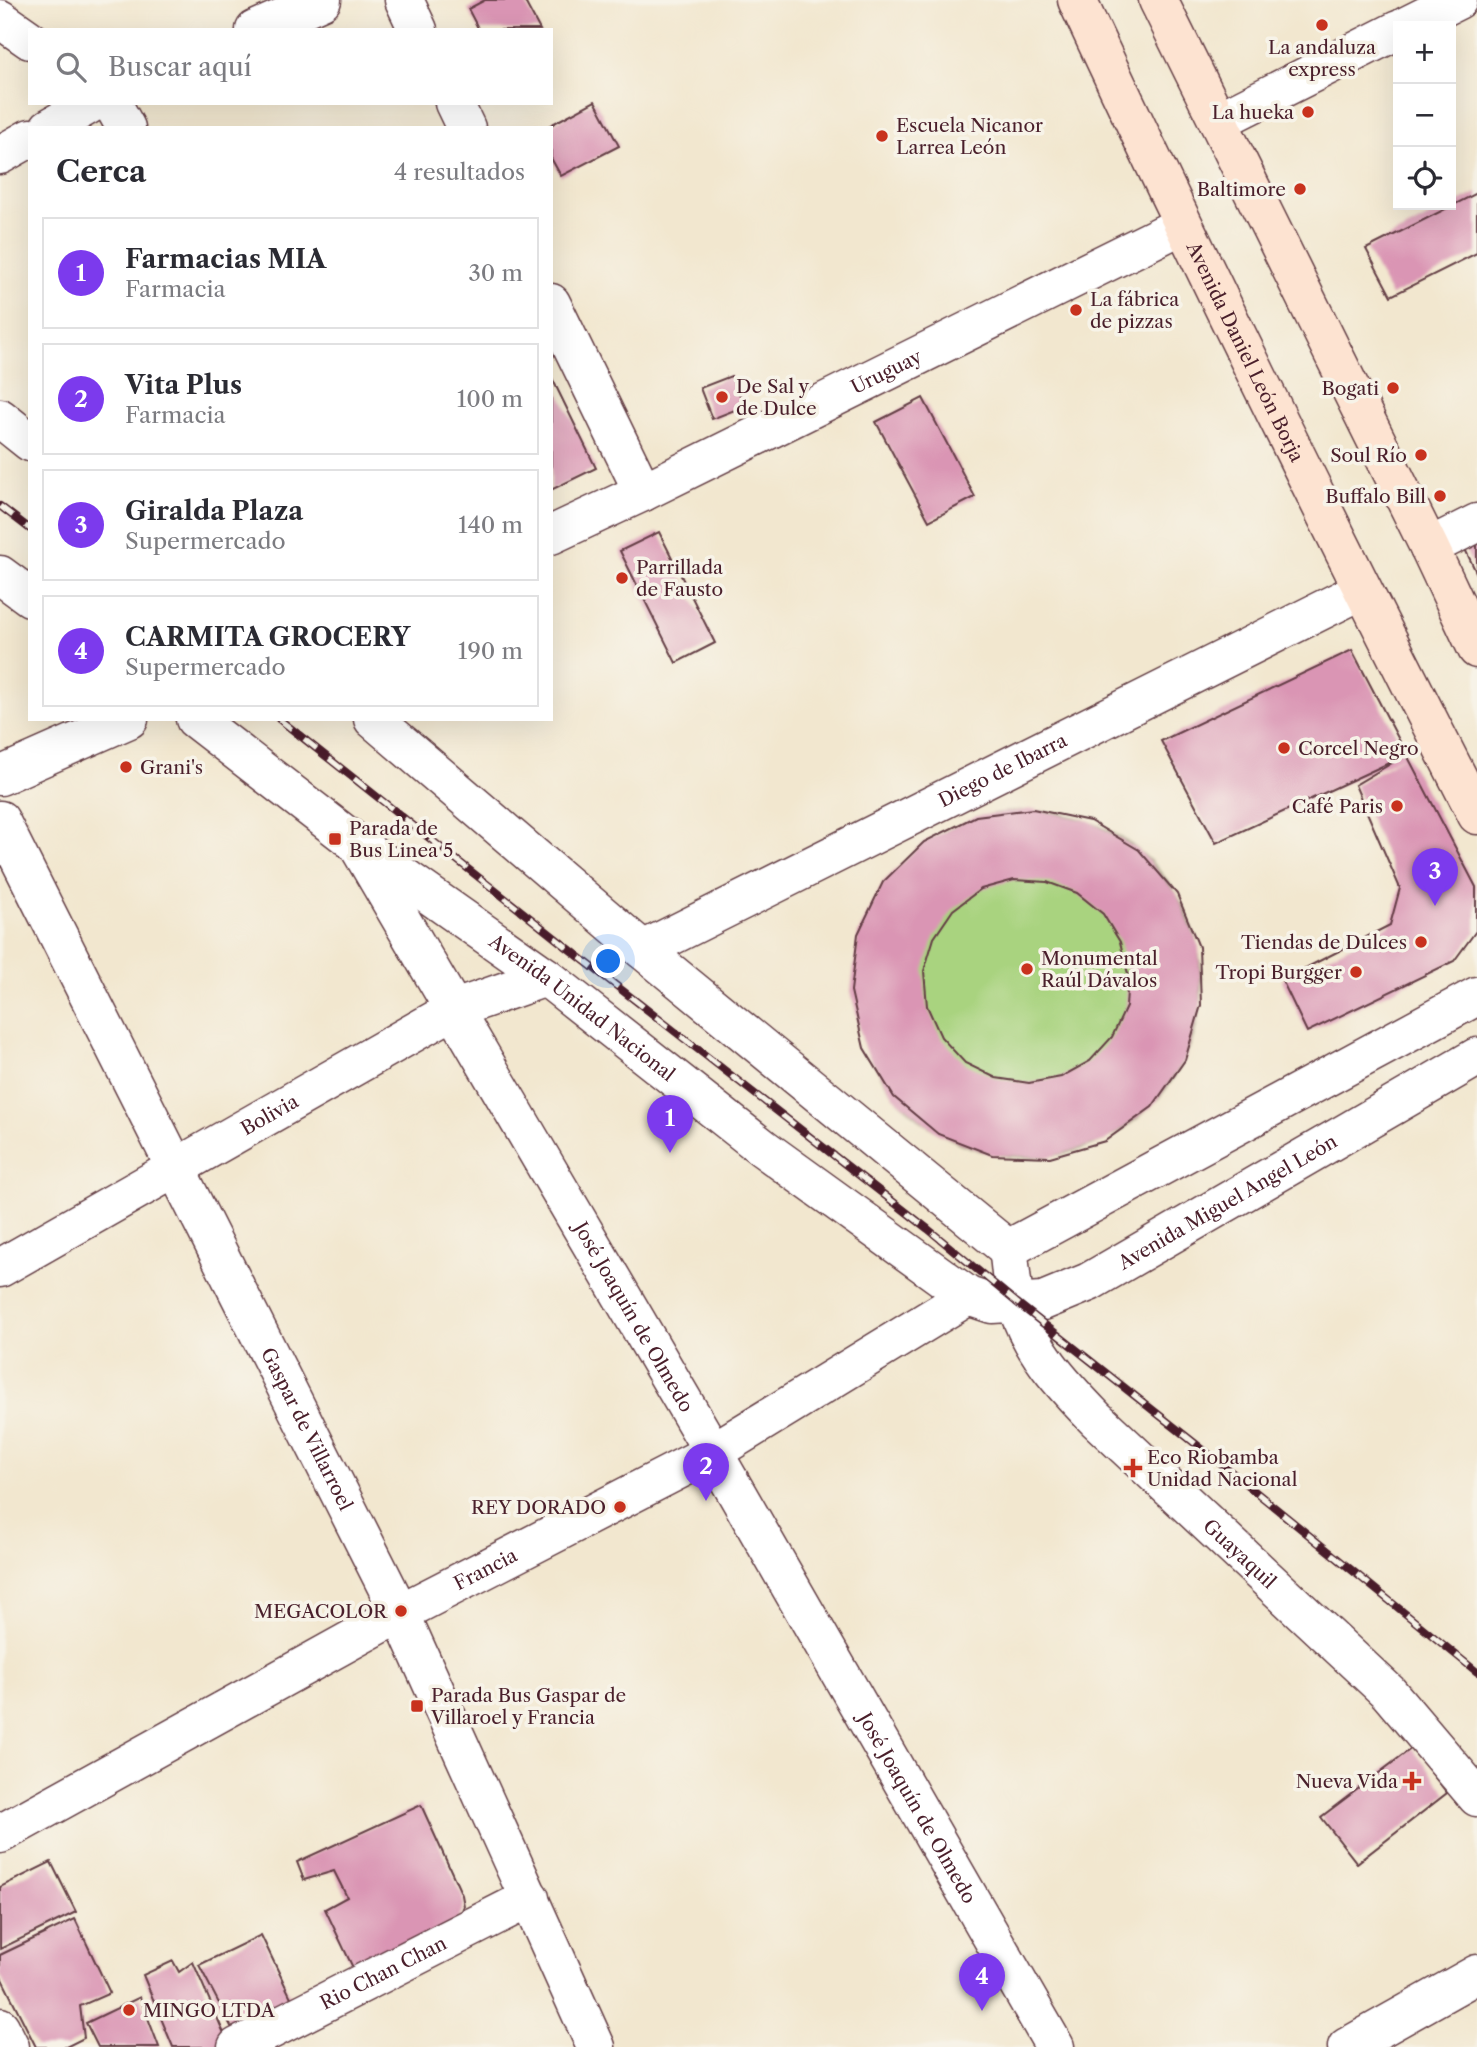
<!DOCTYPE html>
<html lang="es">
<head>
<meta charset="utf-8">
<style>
  :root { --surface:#fff; --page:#f7f7f7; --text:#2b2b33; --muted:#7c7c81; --line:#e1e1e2; --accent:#7c3aed }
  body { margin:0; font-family:"Libre Caslon Text",serif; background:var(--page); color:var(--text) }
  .controls { position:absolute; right:21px; top:21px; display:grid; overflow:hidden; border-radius:0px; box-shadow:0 7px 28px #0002 }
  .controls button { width:63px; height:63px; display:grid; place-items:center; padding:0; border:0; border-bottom:2px solid var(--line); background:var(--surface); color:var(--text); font:35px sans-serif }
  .you { position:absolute; left:609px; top:962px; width:24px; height:24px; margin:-18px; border:5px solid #fff; border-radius:50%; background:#1a73e8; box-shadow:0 0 0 10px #1a73e833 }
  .badge { display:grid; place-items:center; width:46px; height:46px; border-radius:50%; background:var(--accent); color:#fff; font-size:23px; font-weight:700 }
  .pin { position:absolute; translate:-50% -58px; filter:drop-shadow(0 2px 4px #0008) }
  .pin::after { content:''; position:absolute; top:37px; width:24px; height:21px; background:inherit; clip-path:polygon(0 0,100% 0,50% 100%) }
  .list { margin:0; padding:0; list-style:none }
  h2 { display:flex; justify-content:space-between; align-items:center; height:91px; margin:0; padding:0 28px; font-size:30px }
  h2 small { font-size:23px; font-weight:400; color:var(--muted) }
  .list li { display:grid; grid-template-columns:46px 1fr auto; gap:21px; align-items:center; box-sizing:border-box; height:112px; margin:0 14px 14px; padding:0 14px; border:2px solid var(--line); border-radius:0px }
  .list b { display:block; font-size:26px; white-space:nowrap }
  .list p { margin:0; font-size:23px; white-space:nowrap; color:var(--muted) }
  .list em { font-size:23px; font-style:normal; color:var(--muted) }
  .icon { flex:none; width:38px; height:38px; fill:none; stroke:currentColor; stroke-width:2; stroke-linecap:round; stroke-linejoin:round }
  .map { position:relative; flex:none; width:1477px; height:2047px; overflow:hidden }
  .search { position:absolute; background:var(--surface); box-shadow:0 7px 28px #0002; left:28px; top:28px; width:525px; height:77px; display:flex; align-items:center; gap:18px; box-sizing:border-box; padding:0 24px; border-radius:0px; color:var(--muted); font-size:26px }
  .panel { position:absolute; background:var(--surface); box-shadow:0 7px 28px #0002; left:28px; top:126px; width:525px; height:595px; border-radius:0px }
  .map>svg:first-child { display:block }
</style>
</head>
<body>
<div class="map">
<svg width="1477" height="2047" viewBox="0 0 1477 2047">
  <rect width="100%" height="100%" fill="#f7f3e8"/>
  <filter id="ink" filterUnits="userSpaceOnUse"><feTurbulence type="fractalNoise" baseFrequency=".0143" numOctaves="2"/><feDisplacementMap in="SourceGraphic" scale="14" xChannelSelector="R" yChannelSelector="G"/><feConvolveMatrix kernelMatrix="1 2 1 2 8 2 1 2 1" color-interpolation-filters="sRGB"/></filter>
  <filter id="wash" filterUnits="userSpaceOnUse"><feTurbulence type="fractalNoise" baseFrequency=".00686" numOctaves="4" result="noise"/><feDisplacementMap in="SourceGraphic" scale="28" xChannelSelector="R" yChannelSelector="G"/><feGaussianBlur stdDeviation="1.57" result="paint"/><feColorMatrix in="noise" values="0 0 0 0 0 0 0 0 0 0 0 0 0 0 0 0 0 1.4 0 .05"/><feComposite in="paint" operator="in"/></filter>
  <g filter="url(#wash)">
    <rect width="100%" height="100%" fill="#f2e7cf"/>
    <circle fill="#a9d37f" stroke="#7a7955" stroke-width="2" cx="1028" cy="984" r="173"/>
    <g id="blocks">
      <g fill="#da95b4" fill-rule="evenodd">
        <polygon points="485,0 524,0 540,30 479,30 468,9"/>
        <polygon points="595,101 619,146 561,176 551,158 551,128 545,128"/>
        <polygon points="1477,193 1477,253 1391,296 1366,249"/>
        <polygon points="551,376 596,468 551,490"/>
        <polygon points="731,376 745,406 712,419 700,388"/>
        <polygon points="923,398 975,497 929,521 876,422"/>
        <polygon points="659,532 715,643 676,663 620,551"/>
        <polygon points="1477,539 1477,574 1463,545"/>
        <polygon points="1352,650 1476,887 1476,931 1454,961 1307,1032 1282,980 1390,925 1400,888 1355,785 1404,756 1216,843 1161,741"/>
        <path d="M1033,809L1090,821L1139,850L1177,894L1199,947L1201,1005L1185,1060L1152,1107L1105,1141L1050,1157L992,1155L938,1134L894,1097L864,1048L851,991L858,934L883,882L924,842L976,816ZM1014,880L1047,882L1077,893L1103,914L1120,942L1128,974L1126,1007L1112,1037L1090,1061L1061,1077L1029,1083L996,1078L965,1063L941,1037L927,1006L924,971L934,938L953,910L981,889Z"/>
        <polygon points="1412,1748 1447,1793 1357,1863 1321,1817"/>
        <polygon points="421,1805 462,1895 464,1906 456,1924 354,1970 325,1909 347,1897 334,1871 304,1880 297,1862"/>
        <polygon points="51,1862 76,1912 0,1949 0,1887"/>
        <polygon points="75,1919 110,1993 80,2006 84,2038 66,2047 36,2047 0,1975 0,1955"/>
        <polygon points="261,1935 295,2006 236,2036 199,1965"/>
        <polygon points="173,1961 179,1972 193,1962 229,2045 224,2047 173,2047 143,1975"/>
        <polygon points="140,1997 159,2047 98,2047 86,2023"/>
      </g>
    </g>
  </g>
  <g filter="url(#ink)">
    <use href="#blocks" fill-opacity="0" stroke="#633d44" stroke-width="2"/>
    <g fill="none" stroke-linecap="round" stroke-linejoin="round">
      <defs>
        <g id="minor">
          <polyline points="404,0 418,30"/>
          <polyline points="0,19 30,40"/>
          <polyline points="1406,26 1458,0"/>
          <polyline points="255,30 322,0"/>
          <polyline points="112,103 126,128"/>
          <polyline points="454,103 466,128"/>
          <polyline points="1218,121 1398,30"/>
          <polyline points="49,128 92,103"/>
          <polyline points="0,155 30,138"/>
          <polyline points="551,303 643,492"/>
          <path id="s1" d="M551,535L643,492L1182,225"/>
          <polyline points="1429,547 1477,523"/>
          <polyline points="0,776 129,719"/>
          <path id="s2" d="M0,820L400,1613L596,2047"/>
          <path id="s3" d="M357,844L713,1452L1055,2047"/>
          <path id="s4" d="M643,950L1362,590"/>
          <path id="s5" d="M1008,1249C1011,1266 1011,1286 1016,1303C1030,1350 1063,1385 1096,1419L1388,1692L1477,1797"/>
          <path id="s6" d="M0,1268L455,1009L546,977"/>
          <path id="s7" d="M0,1834L400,1613L713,1452L968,1296"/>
          <polyline points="0,2027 10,2047"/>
          <path id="s8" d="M237,2047L530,1898"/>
          <polyline points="1347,2047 1477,1974"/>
        </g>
        <g id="tertiary">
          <polyline points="0,418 30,442"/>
          <polyline points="0,575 30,597"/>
          <path id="s9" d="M195,719L357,844L546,977L763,1148L968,1296L992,1304L1043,1301L1089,1282L1477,1057"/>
          <polyline points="373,719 643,950 1008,1249 1477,996"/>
        </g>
        <g id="secondary">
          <path id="s10" d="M1077,0C1205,274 1339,545 1477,815"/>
          <polyline points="1158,0 1429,547 1477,649"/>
        </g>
      </defs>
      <use href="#minor" stroke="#633d44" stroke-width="41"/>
      <use href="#tertiary" stroke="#633d44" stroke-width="41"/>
      <use href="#secondary" stroke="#633d44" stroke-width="41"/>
      <use href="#minor" stroke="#fff" stroke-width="38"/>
      <use href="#tertiary" stroke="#fff" stroke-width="38"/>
      <use href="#secondary" stroke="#fde3d1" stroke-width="38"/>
      <defs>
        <g id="rail">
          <polyline points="0,506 30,529"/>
          <polyline points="279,719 559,941 928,1229 1016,1302 1230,1471 1477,1672"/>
        </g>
      </defs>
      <use href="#rail" stroke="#4a1f2b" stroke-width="8"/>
      <use href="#rail" stroke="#f7f3e8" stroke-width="5" stroke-dasharray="16" stroke-linecap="butt"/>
    </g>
  </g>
  <g fill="#c8321e" stroke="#f7f3e8" stroke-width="2.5">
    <circle cx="1322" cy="25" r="7"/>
    <circle cx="1308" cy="112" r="7"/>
    <circle cx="882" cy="136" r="7"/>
    <circle cx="1300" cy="189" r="7"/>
    <circle cx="1076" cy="310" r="7"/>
    <circle cx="1393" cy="388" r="7"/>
    <circle cx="722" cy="397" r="7"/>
    <circle cx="1421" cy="455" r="7"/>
    <circle cx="1440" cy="496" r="7"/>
    <circle cx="622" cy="578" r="7"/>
    <circle cx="1284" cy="748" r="7"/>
    <circle cx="126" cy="767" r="7"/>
    <circle cx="1397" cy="806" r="7"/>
    <rect x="328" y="832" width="14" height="14" rx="3.5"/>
    <circle cx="1421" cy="942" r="7"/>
    <circle cx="1027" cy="969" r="7"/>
    <circle cx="1356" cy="972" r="7"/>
    <path d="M1129.5 1457.5h7v7h7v7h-7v7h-7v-7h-7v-7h7z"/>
    <circle cx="620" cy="1507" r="7"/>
    <circle cx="401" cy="1611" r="7"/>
    <rect x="410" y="1699" width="14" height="14" rx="3.5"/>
    <path d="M1408.5 1770.5h7v7h7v7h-7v7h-7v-7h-7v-7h7z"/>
    <circle cx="129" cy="2010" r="7"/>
  </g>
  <g text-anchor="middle" stroke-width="7" stroke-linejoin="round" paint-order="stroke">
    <g font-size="19" fill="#4a1f2b" stroke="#f7f3e8" text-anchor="end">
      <text x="1322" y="54" text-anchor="middle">La andaluza<tspan x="1322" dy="22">express</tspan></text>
      <text x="1294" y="119">La hueka</text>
      <text x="896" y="132" text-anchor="start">Escuela Nicanor<tspan x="896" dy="22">Larrea León</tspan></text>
      <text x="1286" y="196">Baltimore</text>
      <text x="1090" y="306" text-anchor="start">La fábrica<tspan x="1090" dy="22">de pizzas</tspan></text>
      <text x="736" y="393" text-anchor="start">De Sal y<tspan x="736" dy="22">de Dulce</tspan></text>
      <text x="1379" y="395">Bogati</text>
      <text x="1407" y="462">Soul Río</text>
      <text x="1426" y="503">Buffalo Bill</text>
      <text x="636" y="574" text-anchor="start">Parrillada<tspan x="636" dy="22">de Fausto</tspan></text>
      <text x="1298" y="755" text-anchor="start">Corcel Negro</text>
      <text x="140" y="774" text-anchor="start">Grani's</text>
      <text x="1383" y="813">Café Paris</text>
      <text x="349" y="835" text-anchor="start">Parada de<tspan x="349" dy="22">Bus Linea 5</tspan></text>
      <text x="1407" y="949">Tiendas de Dulces</text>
      <text x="1041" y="965" text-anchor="start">Monumental<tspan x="1041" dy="22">Raúl Dávalos</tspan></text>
      <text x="1342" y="979">Tropi Burgger</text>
      <text x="1147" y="1464" text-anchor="start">Eco Riobamba<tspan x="1147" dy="22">Unidad Nacional</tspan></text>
      <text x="606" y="1514">REY DORADO</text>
      <text x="387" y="1618">MEGACOLOR</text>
      <text x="431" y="1702" text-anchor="start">Parada Bus Gaspar de<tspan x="431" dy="22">Villaroel y Francia</tspan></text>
      <text x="1398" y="1788">Nueva Vida</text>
      <text x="143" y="2017" text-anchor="start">MINGO LTDA</text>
    </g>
    <g font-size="19" fill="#4a1f2b" stroke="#f7f3e8">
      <text dy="7" stroke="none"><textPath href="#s10" startOffset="390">Avenida Daniel León Borja</textPath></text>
      <text dy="7" stroke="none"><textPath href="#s1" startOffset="373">Uruguay</textPath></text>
      <text dy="7" stroke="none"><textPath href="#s4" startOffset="402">Diego de Ibarra</textPath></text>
      <text dy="7" stroke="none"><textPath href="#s9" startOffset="483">Avenida Unidad Nacional</textPath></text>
      <text dy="7" stroke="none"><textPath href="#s6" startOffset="310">Bolivia</textPath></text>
      <text dy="7" stroke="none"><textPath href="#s9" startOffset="1251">Avenida Miguel Angel León</textPath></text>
      <text dy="7" stroke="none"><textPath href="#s3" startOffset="548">José Joaquín de Olmedo</textPath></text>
      <text dy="7" stroke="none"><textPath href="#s2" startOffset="682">Gaspar de Villarroel</textPath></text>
      <text dy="7" stroke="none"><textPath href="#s5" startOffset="394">Guayaquil</textPath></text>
      <text dy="7" stroke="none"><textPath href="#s7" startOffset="553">Francia</textPath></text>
      <text dy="7" stroke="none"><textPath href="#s3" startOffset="1115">José Joaquín de Olmedo</textPath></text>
      <text dy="7" stroke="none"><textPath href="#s8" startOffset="164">Rio Chan Chan</textPath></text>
    </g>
  </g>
</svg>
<div class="controls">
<button>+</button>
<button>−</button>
<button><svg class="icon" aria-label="locate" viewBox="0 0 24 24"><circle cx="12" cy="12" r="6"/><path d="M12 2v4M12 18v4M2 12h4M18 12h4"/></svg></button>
</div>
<div class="you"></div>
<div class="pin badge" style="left:670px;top:1153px">1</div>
<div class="pin badge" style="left:706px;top:1501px">2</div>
<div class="pin badge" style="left:1435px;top:906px">3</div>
<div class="pin badge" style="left:982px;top:2011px">4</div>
<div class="search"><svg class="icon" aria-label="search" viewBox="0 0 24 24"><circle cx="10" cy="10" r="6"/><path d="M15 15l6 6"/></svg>Buscar aquí</div>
<section class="panel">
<h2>Cerca<small>4 resultados</small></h2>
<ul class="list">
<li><span class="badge">1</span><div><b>Farmacias MIA</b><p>Farmacia</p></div><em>30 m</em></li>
<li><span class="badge">2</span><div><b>Vita Plus</b><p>Farmacia</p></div><em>100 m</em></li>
<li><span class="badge">3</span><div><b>Giralda Plaza</b><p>Supermercado</p></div><em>140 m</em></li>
<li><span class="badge">4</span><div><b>CARMITA GROCERY</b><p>Supermercado</p></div><em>190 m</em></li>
</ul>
</section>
</div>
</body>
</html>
